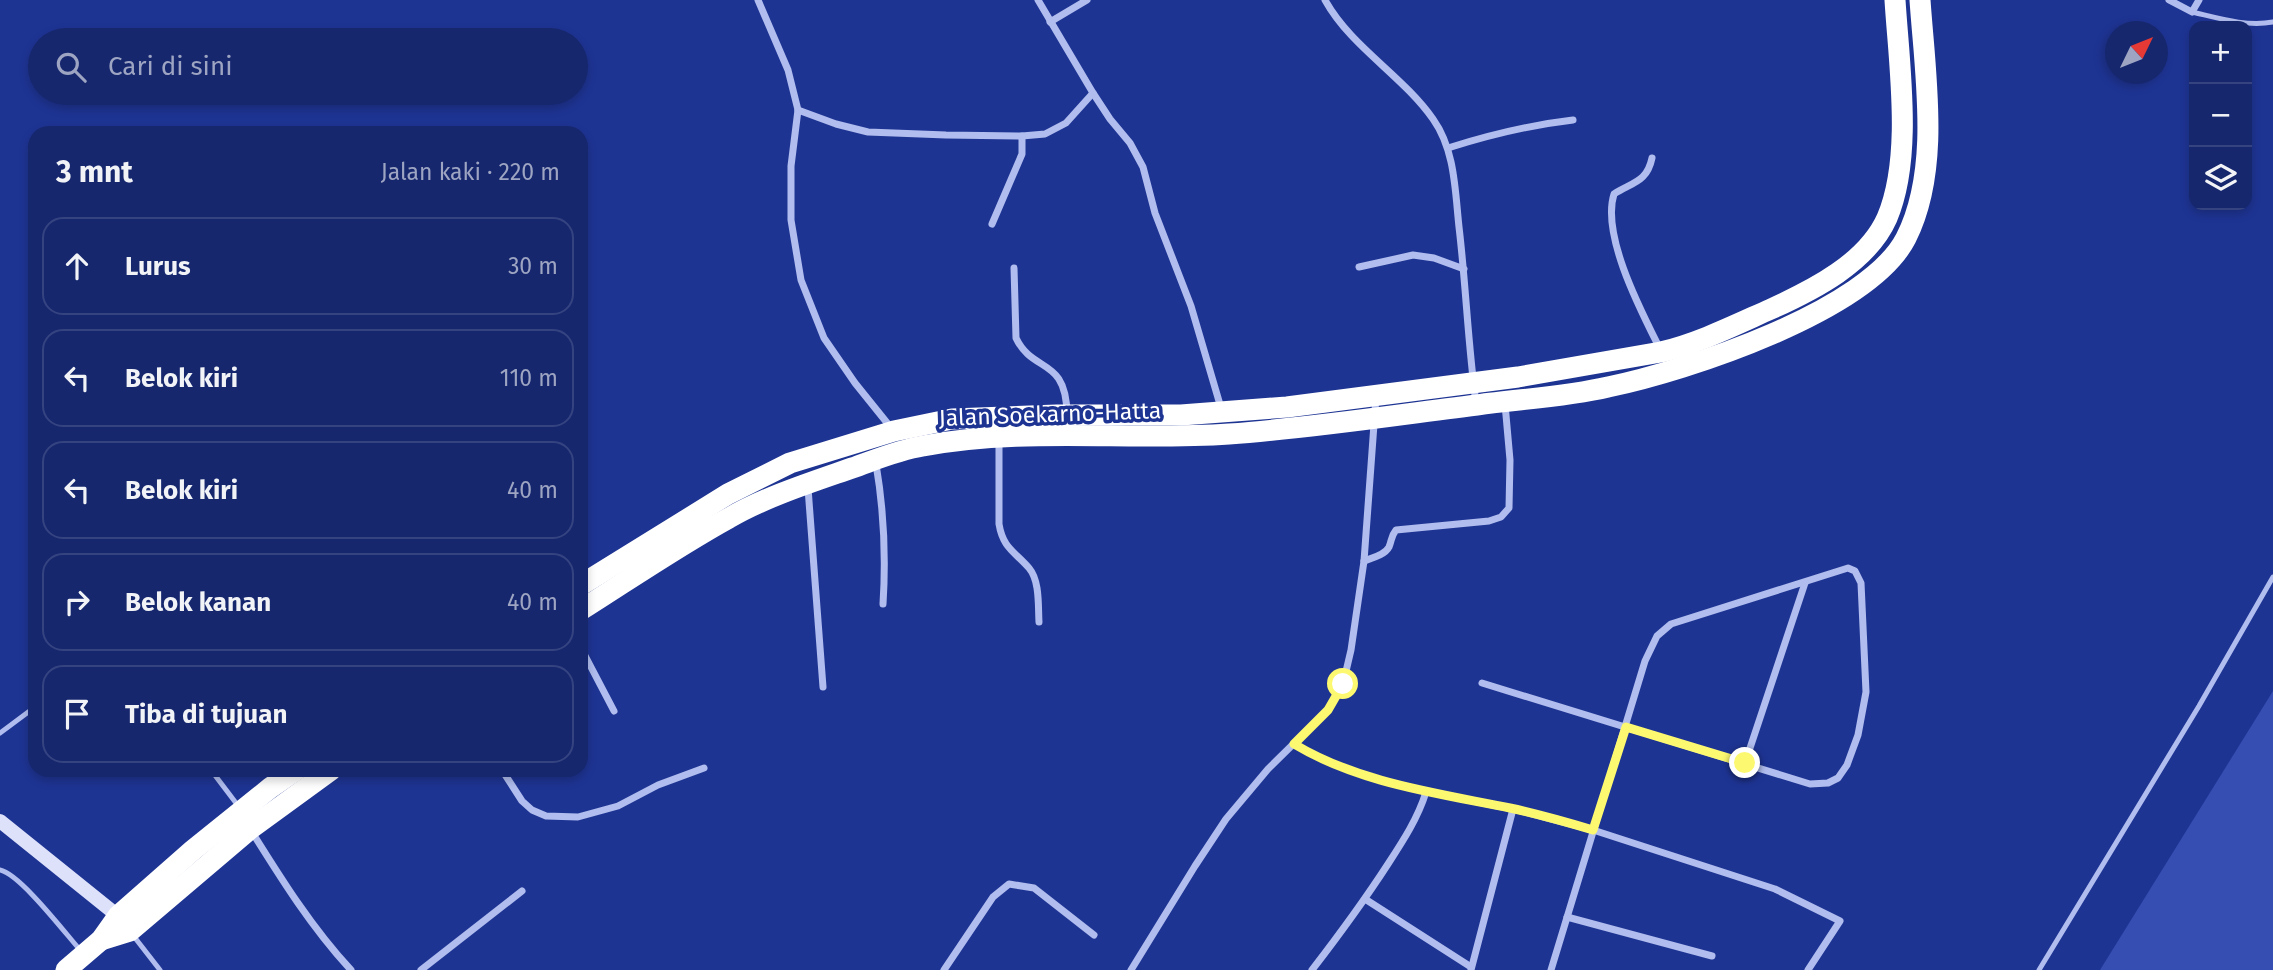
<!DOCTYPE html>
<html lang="id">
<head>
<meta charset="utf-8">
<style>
  :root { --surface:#16276e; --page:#1f2f73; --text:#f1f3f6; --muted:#9ea5c2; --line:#354481 }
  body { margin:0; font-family:"Fira Sans",sans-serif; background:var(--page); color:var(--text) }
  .controls { position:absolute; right:21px; top:21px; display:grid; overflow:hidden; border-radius:14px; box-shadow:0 4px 10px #0003 }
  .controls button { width:63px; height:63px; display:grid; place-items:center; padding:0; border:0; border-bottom:2px solid var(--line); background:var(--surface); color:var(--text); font:35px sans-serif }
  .compass { position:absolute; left:2105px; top:21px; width:63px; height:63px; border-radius:50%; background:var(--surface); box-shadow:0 4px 10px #0003; rotate:47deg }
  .stop { position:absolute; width:21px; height:21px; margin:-16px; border:5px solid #fcf870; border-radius:50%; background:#fff }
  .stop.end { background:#fcf870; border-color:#fff; box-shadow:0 2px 7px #0008 }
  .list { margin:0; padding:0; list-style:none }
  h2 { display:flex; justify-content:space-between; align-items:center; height:91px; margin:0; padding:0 28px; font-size:30px }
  h2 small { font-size:23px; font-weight:400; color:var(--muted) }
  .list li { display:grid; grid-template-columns:46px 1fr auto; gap:21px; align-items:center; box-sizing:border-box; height:98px; margin:0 14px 14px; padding:0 14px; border:2px solid var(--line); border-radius:21px }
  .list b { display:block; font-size:26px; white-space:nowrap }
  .list em { font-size:23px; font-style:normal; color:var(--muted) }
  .icon { flex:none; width:38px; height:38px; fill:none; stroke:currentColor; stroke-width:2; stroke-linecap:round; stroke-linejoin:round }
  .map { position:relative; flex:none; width:2273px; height:970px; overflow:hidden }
  .search { position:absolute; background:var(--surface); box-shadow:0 4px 10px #0003; left:28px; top:28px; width:560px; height:77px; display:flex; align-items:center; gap:18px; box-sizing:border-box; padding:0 24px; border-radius:38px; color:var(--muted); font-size:26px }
  .panel { position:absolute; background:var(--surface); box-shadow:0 4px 10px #0003; left:28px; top:126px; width:560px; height:651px; border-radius:21px }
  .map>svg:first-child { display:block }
</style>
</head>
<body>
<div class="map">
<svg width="2273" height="970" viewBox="0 0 2273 970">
  <rect width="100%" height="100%" fill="#1e3493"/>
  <polygon fill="#364eb2" points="2273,691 2273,970 2100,970"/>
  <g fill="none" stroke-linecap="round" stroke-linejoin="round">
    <g stroke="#b0bdee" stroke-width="5">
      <path d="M2192,12C2218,18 2246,27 2273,22"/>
      <polyline points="0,733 35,707"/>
      <polyline points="211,770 239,807"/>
      <path d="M0,870C20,874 65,933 81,951"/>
      <polyline points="132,934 160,970"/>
      <polyline points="2039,970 2199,706 2273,577"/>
    </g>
    <g stroke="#b0bdee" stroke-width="7">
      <polyline points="758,0 788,70 798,110 791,166 791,220 801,280 824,338 855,383 892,429"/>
      <polyline points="1038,0 1093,93 1110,119 1130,143 1143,167 1155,213 1191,306 1221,408"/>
      <path d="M1325,0C1351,47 1402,75 1433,119C1455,150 1455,190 1459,227C1466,286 1468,345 1476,403"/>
      <polyline points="2169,0 2192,12 2199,0"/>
      <polyline points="1050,22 1087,0"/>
      <polyline points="798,110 836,124 868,132 946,135 1022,136 1045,134 1066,123 1093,93"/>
      <path d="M1448,148C1489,135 1530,125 1573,120"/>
      <path d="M1652,158C1647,182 1633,182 1614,194C1601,235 1641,311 1660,349"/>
      <polyline points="992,224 1022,154 1022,136"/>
      <polyline points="1359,267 1413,255 1434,258 1464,269"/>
      <path d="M1014,268L1016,338C1033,374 1066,356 1067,414"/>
      <path d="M999,440V524C1003,548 1014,551 1029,568C1040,581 1038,606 1039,622"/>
      <path d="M876,464C884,511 886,557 883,604"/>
      <polyline points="808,488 823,687"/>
      <path d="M1364,561C1372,558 1385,555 1389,547C1392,540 1391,536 1396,530L1489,521L1501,517L1509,508L1510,460L1505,404"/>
      <polyline points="581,648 614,711"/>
      <polyline points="1482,683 1810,784 1828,783 1838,778 1847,765 1858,735 1866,692 1861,583 1855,571 1848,568 1671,624 1657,636 1645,661 1551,970"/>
      <path d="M1294,744C1359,783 1439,794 1513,809L1471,970"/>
      <polyline points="1745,763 1805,583"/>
      <polyline points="502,770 522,801 532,810 546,816 578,817 618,806 658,785 704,768"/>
      <polyline points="1513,809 1593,830 1775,889 1840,921 1808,970"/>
      <path d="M252,832C282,880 312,928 351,970"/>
      <polyline points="1365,899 1471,967"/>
      <polyline points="1567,917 1712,956"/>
      <polyline points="421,970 522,891"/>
      <polyline points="944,970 993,897 1009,884 1034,888 1094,935"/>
      <polyline points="1131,970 1195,866 1226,819 1268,769 1328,710 1343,684 1351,650 1364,561 1376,397"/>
      <path d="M1312,970C1339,935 1364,901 1388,864C1403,841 1418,818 1426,792"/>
    </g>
    <polyline stroke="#dde2fa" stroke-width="14" points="0,821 118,916 123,922"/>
    <g stroke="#fff" stroke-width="21">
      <path d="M581,585L728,494L790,463L894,431L952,419L1057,415H1181L1287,407L1518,377L1661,352C1699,343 1735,325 1771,309C1813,290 1867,263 1887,218C1913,157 1899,65 1895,0"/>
      <path d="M581,610C630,579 678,546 729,518C765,497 812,482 852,468C875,460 898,450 923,446C1023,427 1128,441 1229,434C1312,428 1395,415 1477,405C1520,399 1565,397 1608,387C1686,371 1869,311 1906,238C1941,169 1925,74 1920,0"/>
      <polyline points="101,940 130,931 250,829 331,770"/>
      <polyline points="66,970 101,940 118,916 193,850 270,788 296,770"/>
    </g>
  </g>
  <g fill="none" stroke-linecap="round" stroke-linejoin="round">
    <path stroke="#fcf870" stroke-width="9" d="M1343,684L1328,710L1294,744C1359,783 1437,793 1510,808C1538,814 1566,822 1593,830L1626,727L1745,763"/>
  </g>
  <g text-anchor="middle" stroke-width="7" stroke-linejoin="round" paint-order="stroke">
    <g font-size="23" fill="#fff" stroke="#1e3493">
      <text transform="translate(1050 414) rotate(-2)" y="8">Jalan Soekarno-Hatta</text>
    </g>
  </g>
</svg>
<div class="controls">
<button>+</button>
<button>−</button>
<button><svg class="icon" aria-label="layers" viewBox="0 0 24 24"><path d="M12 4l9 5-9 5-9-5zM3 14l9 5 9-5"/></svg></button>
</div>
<svg class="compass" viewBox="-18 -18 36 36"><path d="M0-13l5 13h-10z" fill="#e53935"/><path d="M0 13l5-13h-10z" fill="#9ea5c2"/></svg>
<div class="stop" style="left:1343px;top:684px"></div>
<div class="stop end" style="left:1745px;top:763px"></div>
<div class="search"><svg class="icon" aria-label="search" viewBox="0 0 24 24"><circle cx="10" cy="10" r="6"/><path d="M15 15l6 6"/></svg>Cari di sini</div>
<section class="panel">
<h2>3 mnt<small>Jalan kaki · 220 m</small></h2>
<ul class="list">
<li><svg class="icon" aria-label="ahead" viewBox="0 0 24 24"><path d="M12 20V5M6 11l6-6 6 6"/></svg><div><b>Lurus</b></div><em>30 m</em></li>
<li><svg class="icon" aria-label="left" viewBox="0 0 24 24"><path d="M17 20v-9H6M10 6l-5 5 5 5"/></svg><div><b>Belok kiri</b></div><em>110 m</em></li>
<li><svg class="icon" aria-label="left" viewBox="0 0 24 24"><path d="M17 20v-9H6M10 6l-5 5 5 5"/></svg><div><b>Belok kiri</b></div><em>40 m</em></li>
<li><svg class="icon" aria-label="right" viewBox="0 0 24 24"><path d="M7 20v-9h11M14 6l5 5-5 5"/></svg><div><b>Belok kanan</b></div><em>40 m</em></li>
<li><svg class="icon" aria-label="arrive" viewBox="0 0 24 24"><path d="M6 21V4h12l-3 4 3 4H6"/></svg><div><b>Tiba di tujuan</b></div></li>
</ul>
</section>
</div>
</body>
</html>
